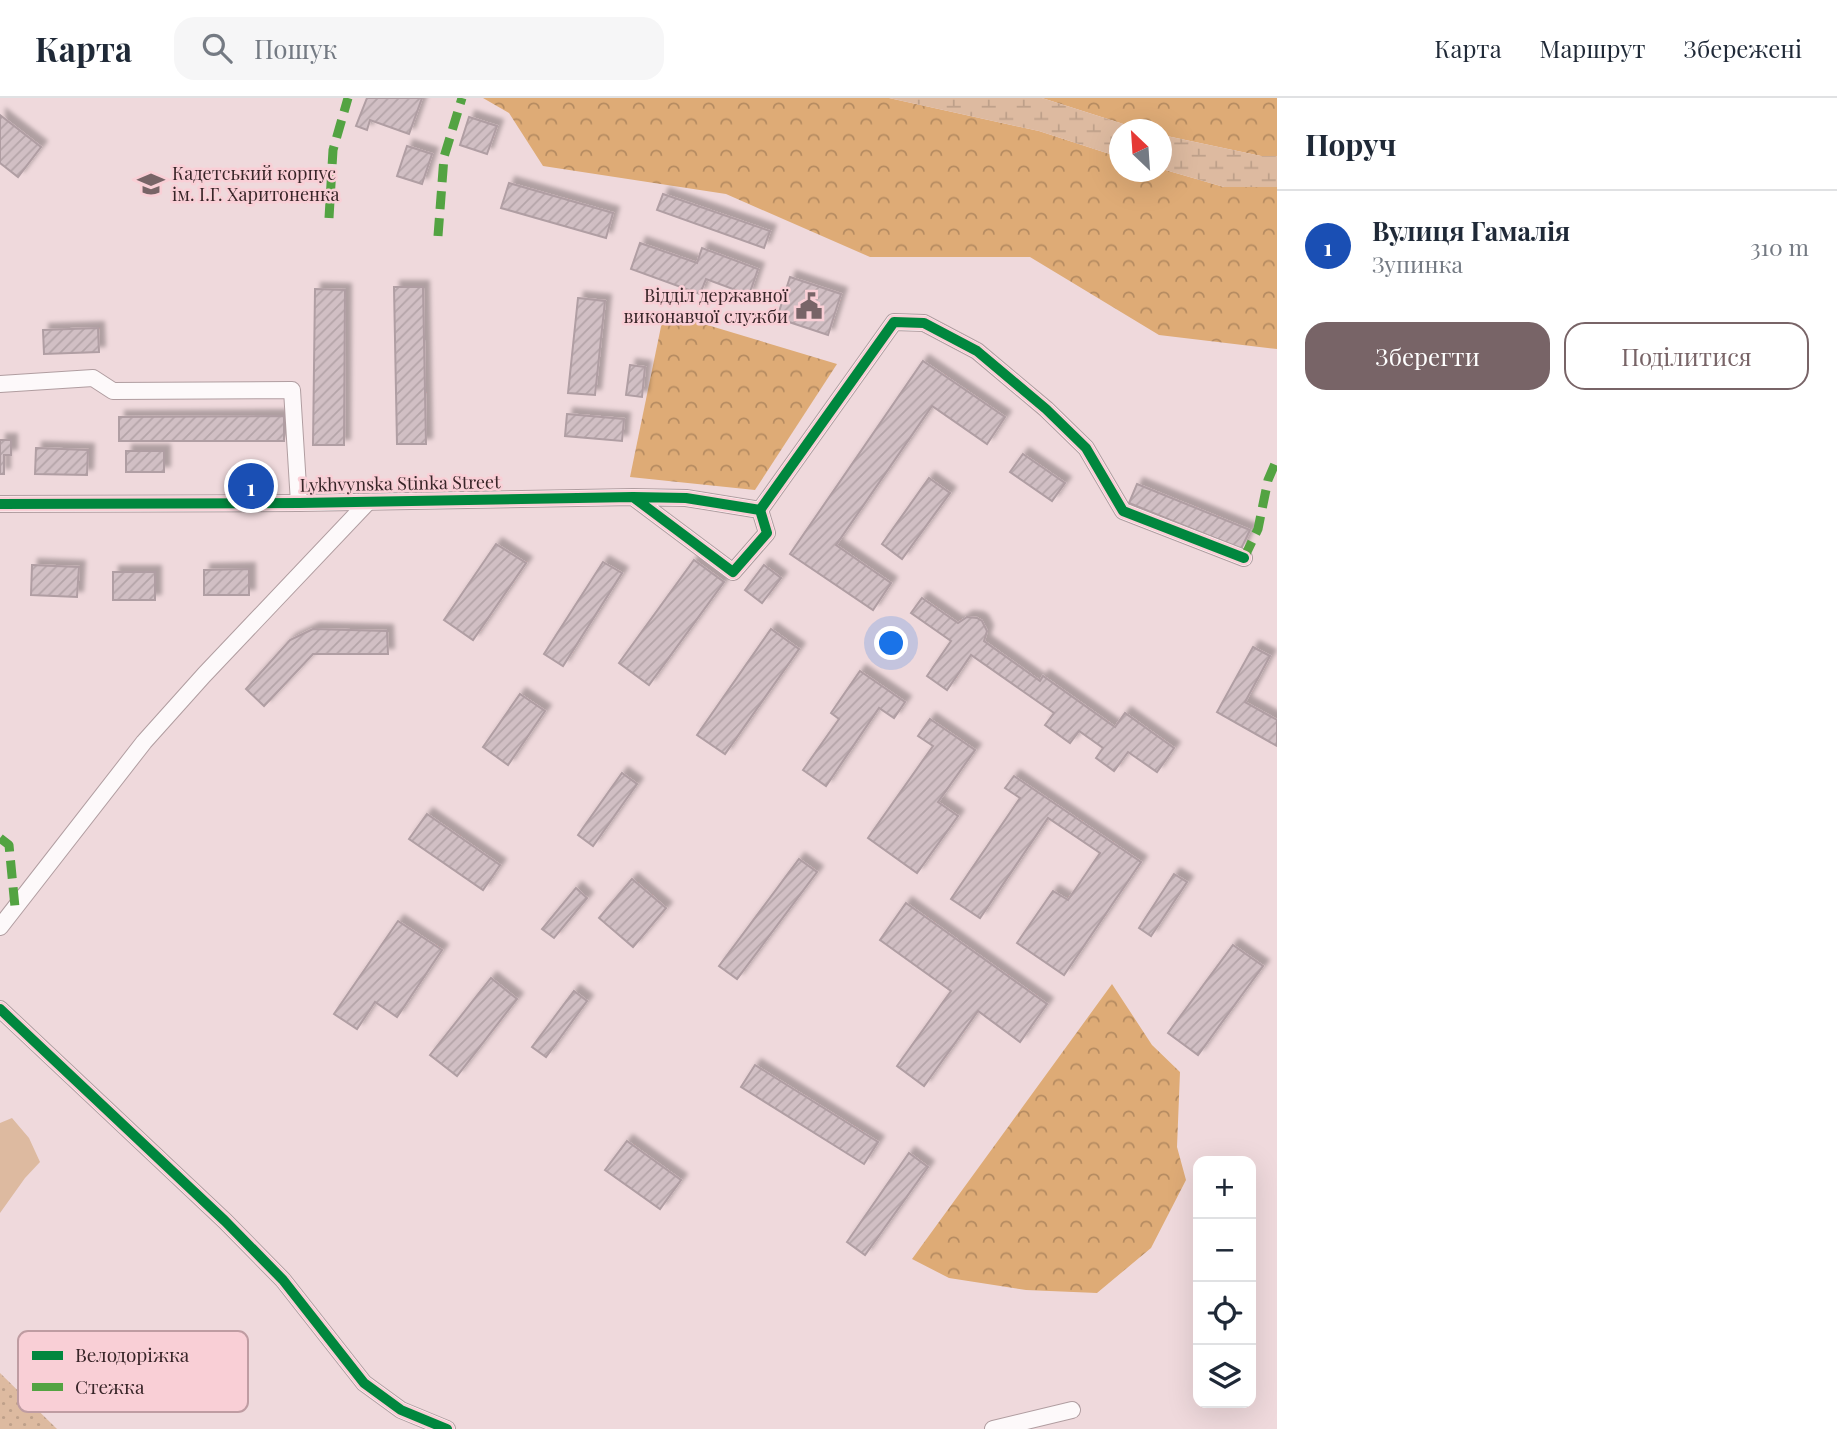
<!DOCTYPE html>
<html lang="uk">
<head>
<meta charset="utf-8">
<style>
  :root { --surface:#fff; --page:#f6f6f7; --text:#1f2937; --muted:#747a83; --line:#e0e1e3; --accent:#786467 }
  body { margin:0; font-family:"Playfair Display",serif; background:var(--page); color:var(--text) }
  .controls { position:absolute; right:21px; bottom:21px; display:grid; overflow:hidden; border-radius:14px; box-shadow:0 7px 28px #0002 }
  .controls button { width:63px; height:63px; display:grid; place-items:center; padding:0; border:0; border-bottom:2px solid var(--line); background:var(--surface); color:var(--text); font:35px sans-serif }
  .compass { position:absolute; left:1109px; top:21px; width:63px; height:63px; border-radius:50%; background:var(--surface); box-shadow:0 7px 28px #0002; rotate:335deg }
  .you { position:absolute; left:892px; top:546px; width:24px; height:24px; margin:-18px; border:5px solid #fff; border-radius:50%; background:#1a73e8; box-shadow:0 0 0 10px #1a73e833 }
  .badge { display:grid; place-items:center; width:46px; height:46px; border-radius:50%; background:var(--accent); color:#fff; font-size:23px; font-weight:700 }
  .pin { position:absolute; translate:-50% -50%; border:4px solid #fff; box-shadow:0 2px 7px #0006 }
  .list { margin:0; padding:0; list-style:none }
  h2 { display:flex; justify-content:space-between; align-items:center; height:91px; margin:0; padding:0 28px; font-size:30px }
  h2 small { font-size:23px; font-weight:400; color:var(--muted) }
  .list li { display:grid; grid-template-columns:46px 1fr auto; gap:21px; align-items:center; box-sizing:border-box; height:112px; padding:0 28px; border-top:2px solid var(--line) }
  .list b { display:block; font-size:26px; white-space:nowrap }
  .list p { margin:0; font-size:23px; white-space:nowrap; color:var(--muted) }
  .list em { font-size:23px; font-style:normal; color:var(--muted) }
  .actions { display:flex; gap:14px; padding:21px 28px }
  .actions a { flex:1; padding:16px 0; border:2px solid var(--accent); border-radius:21px; text-align:center; font-size:24px; color:var(--accent) }
  .actions .main { background:var(--accent); color:#fff }
  .icon { flex:none; width:38px; height:38px; fill:none; stroke:currentColor; stroke-width:2; stroke-linecap:round; stroke-linejoin:round }
  .map { position:relative; flex:none; width:1277px; height:1331px; overflow:hidden }
  header { display:flex; align-items:center; gap:42px; box-sizing:border-box; height:98px; padding:0 35px; background:var(--surface); border-bottom:2px solid var(--line) }
  header strong { font-size:33px }
  nav { display:flex; gap:38px; margin-inline-start:auto; font-size:24px }
  .search { width:490px; height:63px; background:var(--page); display:flex; align-items:center; gap:18px; box-sizing:border-box; padding:0 24px; border-radius:21px; color:var(--muted); font-size:26px }
  main { display:flex }
  aside { flex:1; background:var(--surface) }
  .map>svg:first-child { display:block }
</style>
</head>
<body>
<header>
<strong>Карта</strong>
<div class="search"><svg class="icon" aria-label="search" viewBox="0 0 24 24"><circle cx="10" cy="10" r="6"/><path d="M15 15l6 6"/></svg>Пошук</div>
<nav><a>Карта</a><a>Маршрут</a><a>Збережені</a></nav>
</header>
<main>
<div class="map">
<svg width="1277" height="1331" viewBox="0 0 1277 1331">
  <defs>
    <pattern id="forest-crowns" width="20" height="18" patternUnits="userSpaceOnUse" patternTransform="scale(1.75)"><rect width="20" height="18" fill="#deab76"/><path d="M2 6a3 3 0 1 1 6 0M12 15a3 3 0 1 1 6 0" fill="none" stroke="#b58b61"/></pattern>
    <pattern id="wetland-marsh" width="20" height="14" patternUnits="userSpaceOnUse" patternTransform="scale(1.75)"><rect width="20" height="14" fill="#ddbaa0"/><path d="M1 5h8M5 5V1M11 12h8M15 12V8" fill="none" stroke="#bea08a"/></pattern>
    <pattern id="garden-dots" width="8" height="8" patternUnits="userSpaceOnUse" patternTransform="scale(1.75)"><rect width="8" height="8" fill="#ddbaa0"/><path d="M2 2h.1M6 6h.1" fill="none" stroke="#bea08a" stroke-width="1.8" stroke-linecap="round"/></pattern>
    <pattern id="building-hatch" width="6" height="6" patternUnits="userSpaceOnUse" patternTransform="scale(1.75)"><rect width="6" height="6" fill="#d1bfc4"/><path d="M-1 1l2-2M0 6l6-6M5 7l2-2" fill="none" stroke="#b4a4a8"/></pattern>
    <filter id="shadow"><feDropShadow dx="6" dy="-6" stdDeviation="2" flood-color="#0004"/></filter>
  </defs>
  <rect width="100%" height="100%" fill="#efd9dc"/>
  <polygon fill="#ddbaa0" points="12,1020 29,1040 40,1064 25,1080 0,1115 0,1025"/>
  <g fill="url(#forest-crowns)">
    <polygon points="483,0 889,0 1039,33 1119,59 1120,74 1162,74 1162,71 1224,89 1277,89 1277,251 1159,237 1030,159 870,159 726,96 543,68 509,15"/>
    <polygon points="1042,0 1277,0 1277,58 1261,58 1162,37 1162,32 1139,31"/>
    <polygon points="664,214 837,266 755,392 630,379"/>
    <polygon points="1112,886 1152,947 1180,974 1177,1049 1186,1082 1151,1150 1097,1195 1026,1192 949,1180 912,1161"/>
  </g>
  <g fill="url(#wetland-marsh)">
    <polygon points="889,0 1042,0 1139,31 1120,32 1119,59 1039,33"/>
    <polygon points="1162,37 1261,58 1277,58 1277,89 1224,89 1162,71"/>
  </g>
  <polygon fill="url(#garden-dots)" points="0,1275 57,1331 0,1331"/>
  <g fill="url(#building-hatch)" stroke="#b09ea3" stroke-width="2" filter="url(#shadow)">
    <polygon points="367,0 422,0 409,36 370,22 367,32 356,28"/>
    <polygon points="0,17 41,49 18,79 0,65"/>
    <polygon points="469,19 497,28 487,56 460,47"/>
    <polygon points="407,48 432,56 422,86 397,78"/>
    <polygon points="509,85 613,115 606,140 501,110"/>
    <polygon points="663,96 770,133 764,150 657,112"/>
    <polygon points="640,145 697,165 702,150 758,171 749,197 706,181 700,196 631,171"/>
    <polygon points="790,179 841,196 828,237 777,220"/>
    <polygon points="394,189 423,189 426,346 397,346"/>
    <polygon points="315,191 345,192 344,347 313,347"/>
    <polygon points="578,200 605,203 595,297 568,295"/>
    <polygon points="98,230 99,254 44,256 43,232"/>
    <polygon points="923,263 1005,319 987,346 932,308 836,447 891,485 873,512 790,456"/>
    <polygon points="630,267 645,269 642,299 626,297"/>
    <polygon points="567,316 624,321 622,343 565,338"/>
    <polygon points="284,318 284,343 119,343 119,319"/>
    <polygon points="0,342 11,342 11,357 4,357 4,376 0,376"/>
    <polygon points="36,350 88,352 87,377 35,376"/>
    <rect x="126" y="353" width="38" height="21"/>
    <polygon points="1023,356 1065,385 1052,403 1010,374"/>
    <polygon points="929,380 950,395 902,461 882,446"/>
    <polygon points="1137,386 1250,432 1241,451 1129,405"/>
    <polygon points="496,446 526,465 473,542 444,522"/>
    <polygon points="694,462 724,484 649,587 619,565"/>
    <polygon points="603,464 622,475 563,568 544,556"/>
    <polygon points="32,467 79,469 77,499 31,497"/>
    <polygon points="764,467 781,480 762,505 745,492"/>
    <polygon points="249,471 249,497 204,497 204,472"/>
    <rect x="113" y="474" width="42" height="28"/>
    <polygon points="922,500 958,525 967,519 977,520 982,523 987,533 984,543 1040,583 1043,578 1115,629 1125,615 1174,650 1157,674 1128,654 1114,673 1096,660 1103,650 1079,633 1070,645 1045,627 1054,615 971,557 947,592 927,578 951,543 911,515"/>
    <polygon points="313,531 387,533 388,556 313,556 264,608 246,591 290,542"/>
    <polygon points="771,531 799,551 725,656 697,637"/>
    <polygon points="1253,549 1270,558 1245,604 1277,622 1277,648 1217,614"/>
    <polygon points="860,573 905,604 894,620 879,610 826,688 803,672 839,621 831,615"/>
    <polygon points="520,596 545,613 508,667 483,649"/>
    <polygon points="930,621 975,652 938,704 958,718 917,775 868,740 933,648 918,638"/>
    <polygon points="622,675 637,686 593,748 578,737"/>
    <polygon points="1014,678 1141,764 1064,877 1017,845 1053,793 1068,802 1100,755 1048,720 980,820 951,801 1020,700 1005,690"/>
    <polygon points="427,716 500,767 483,792 409,741"/>
    <polygon points="799,761 817,774 737,881 719,868"/>
    <polygon points="1174,776 1187,784 1151,838 1139,830"/>
    <polygon points="632,781 666,810 633,849 599,820"/>
    <polygon points="576,790 587,800 554,840 542,831"/>
    <polygon points="906,805 1047,906 1020,944 978,913 924,988 897,968 951,893 880,842"/>
    <polygon points="398,823 442,852 397,919 375,904 357,931 334,916"/>
    <polygon points="1233,847 1263,868 1198,957 1168,935"/>
    <polygon points="491,880 517,901 457,978 430,957"/>
    <polygon points="574,893 587,903 546,959 532,949"/>
    <polygon points="755,967 878,1044 864,1066 741,989"/>
    <polygon points="627,1043 681,1082 660,1111 605,1072"/>
    <polygon points="909,1055 928,1069 865,1157 847,1144"/>
  </g>
  <g fill="none" stroke-linecap="round" stroke-linejoin="round">
    <defs>
      <g id="minor">
        <polyline points="0,286 93,280 113,293 292,292 299,405"/>
        <polyline points="0,406 299,405 633,399 733,474 767,435 760,412 686,400 633,399"/>
        <polyline points="760,412 894,224 924,225 977,253 1046,311 1086,350 1123,413 1244,460"/>
        <polyline points="0,829 144,644 204,577 368,404"/>
        <polyline points="0,911 225,1123 283,1182 364,1285 401,1312 447,1331"/>
        <polyline points="993,1331 1072,1312"/>
      </g>
    </defs>
    <use href="#minor" stroke="#b09da0" stroke-width="18"/>
    <use href="#minor" stroke="#fdf9fa" stroke-width="16"/>
    <g stroke="#53a342" stroke-width="9" stroke-dasharray="18 9" stroke-linecap="butt">
      <polyline points="329,120 333,52 348,0"/>
      <polyline points="438,138 444,59 462,0"/>
      <polyline points="1244,460 1258,431 1268,382 1277,361"/>
      <polyline points="0,740 9,747 15,809"/>
    </g>
    <defs>
      <g id="cycleway">
        <polyline points="0,406 299,405 633,399 733,474 767,435 760,412 686,400 633,399"/>
        <polyline points="760,412 894,224 924,225 977,253 1046,311 1086,350 1123,413 1244,460"/>
        <polyline points="0,911 225,1123 283,1182 364,1285 401,1312 447,1331"/>
      </g>
    </defs>
    <use href="#cycleway" stroke="#f9cfd6" stroke-width="15"/>
    <use href="#cycleway" stroke="#00873e" stroke-width="10"/>
  </g>
  <defs>
    <symbol id="school-bare" viewBox="-9 -9 18 18"><path d="M0-5L7-2L0 1L-7-2ZM-4 1L0 2.5L4 1V4Q0 6-4 4Z" fill="#786467" stroke="#f9cfd6" stroke-width="2.5" paint-order="stroke"/></symbol>
    <symbol id="civic-bare" viewBox="-9 -9 18 18"><path d="M-.6-6.5H3V-4.5H.6V-3L4-1V1h2V6H-6V1h2V-1L-.6-3ZM-1.2 2.5V6h2.4V2.5Z" fill="#786467" stroke="#f9cfd6" stroke-width="2.5" paint-order="stroke"/></symbol>
  </defs>
  <g fill-rule="evenodd">
    <use href="#school-bare" x="132" y="67" width="38" height="38"/>
    <use href="#civic-bare" x="790" y="189" width="38" height="38"/>
  </g>
  <g text-anchor="middle" stroke-width="5" stroke-linejoin="round" paint-order="stroke">
    <g font-size="18" fill="#382528" stroke="#f9cfd6" text-anchor="start">
      <text x="172" y="82">Кадетський корпус<tspan x="172" dy="21">ім. І.Г. Харитоненка</tspan></text>
      <text x="788" y="204" text-anchor="end">Відділ державної<tspan x="788" dy="21">виконавчої служби</tspan></text>
    </g>
    <g font-size="18" fill="#382528" stroke="#f9cfd6">
      <text transform="translate(400 386) rotate(-1)" y="6">Lykhvynska Stinka Street</text>
    </g>
  </g>
  <rect x="18" y="1233" width="230" height="81" rx="10" fill="#f9cfd6" stroke="#bf9ca2" stroke-width="2"/>
  <rect x="32" y="1253" width="31" height="9" fill="#00873e"/>
  <rect x="32" y="1285" width="31" height="8" fill="#53a342"/>
  <g font-size="19" fill="#382528">
    <text x="75" y="1264">Велодоріжка</text>
    <text x="75" y="1296">Стежка</text>
  </g>
</svg>
<div class="controls">
<button>+</button>
<button>−</button>
<button><svg class="icon" aria-label="locate" viewBox="0 0 24 24"><circle cx="12" cy="12" r="6"/><path d="M12 2v4M12 18v4M2 12h4M18 12h4"/></svg></button>
<button><svg class="icon" aria-label="layers" viewBox="0 0 24 24"><path d="M12 4l9 5-9 5-9-5zM3 14l9 5 9-5"/></svg></button>
</div>
<svg class="compass" viewBox="-18 -18 36 36"><path d="M0-13l5 13h-10z" fill="#e53935"/><path d="M0 13l5-13h-10z" fill="#747a83"/></svg>
<div class="you"></div>
<div class="pin badge" style="left:251px;top:388px;background:#1a4fb4">1</div>
</div>
<aside>
<h2>Поруч<small></small></h2>
<ul class="list">
<li><span class="badge" style="background:#1a4fb4">1</span><div><b>Вулиця Гамалія</b><p>Зупинка</p></div><em>310 m</em></li>
</ul>
<div class="actions"><a class="main">Зберегти</a><a>Поділитися</a></div>
</aside>
</main>
</body>
</html>
